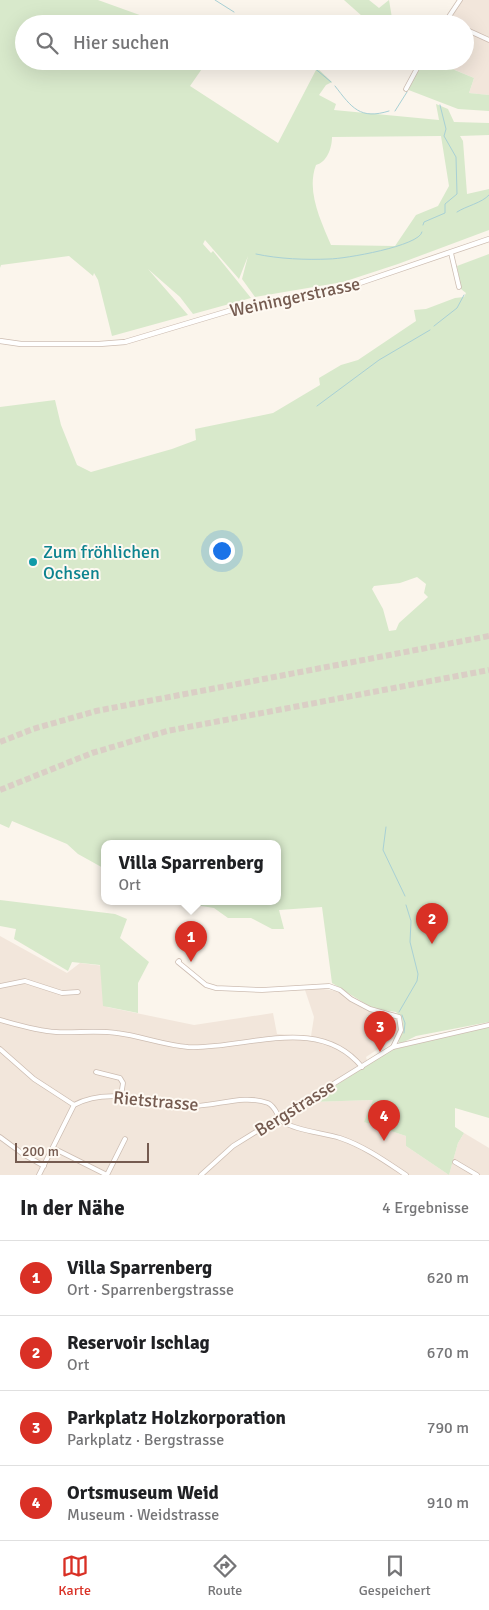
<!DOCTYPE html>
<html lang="de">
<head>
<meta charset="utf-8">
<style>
  :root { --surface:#fff; --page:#f6f6f6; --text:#202124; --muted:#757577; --line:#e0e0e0; --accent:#d93025 }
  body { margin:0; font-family:Signika,sans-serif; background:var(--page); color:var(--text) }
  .scale { position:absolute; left:15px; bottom:12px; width:134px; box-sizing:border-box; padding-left:5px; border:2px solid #755b50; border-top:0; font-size:14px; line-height:18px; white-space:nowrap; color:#755b50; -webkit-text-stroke:4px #fef9f2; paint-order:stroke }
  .you { position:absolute; left:221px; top:550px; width:18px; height:18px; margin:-12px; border:4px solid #fff; border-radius:50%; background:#1a73e8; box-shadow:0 0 0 8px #1a73e833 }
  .badge { display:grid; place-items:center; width:32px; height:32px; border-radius:50%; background:var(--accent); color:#fff; font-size:16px; font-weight:700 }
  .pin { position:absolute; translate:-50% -41px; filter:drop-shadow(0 1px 2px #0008) }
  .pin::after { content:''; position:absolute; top:26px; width:18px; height:15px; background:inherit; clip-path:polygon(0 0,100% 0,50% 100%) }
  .popup { position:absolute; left:101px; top:840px; width:180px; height:65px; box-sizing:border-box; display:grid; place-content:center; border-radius:10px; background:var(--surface); filter:drop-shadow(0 1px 4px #0005); font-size:16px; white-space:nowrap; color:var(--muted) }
  .popup b { font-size:19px; color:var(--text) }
  .popup::after { content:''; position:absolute; left:50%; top:100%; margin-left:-10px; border:10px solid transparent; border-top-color:var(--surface) }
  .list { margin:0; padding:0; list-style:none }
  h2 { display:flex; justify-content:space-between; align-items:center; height:65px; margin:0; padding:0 20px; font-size:21px }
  h2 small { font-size:16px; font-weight:400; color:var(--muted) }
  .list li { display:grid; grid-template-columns:32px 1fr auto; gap:15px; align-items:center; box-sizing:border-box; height:75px; padding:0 20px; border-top:1px solid var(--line) }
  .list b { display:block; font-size:19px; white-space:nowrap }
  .list p { margin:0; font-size:16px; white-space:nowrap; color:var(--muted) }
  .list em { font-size:16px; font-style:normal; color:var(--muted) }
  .icon { flex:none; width:28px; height:28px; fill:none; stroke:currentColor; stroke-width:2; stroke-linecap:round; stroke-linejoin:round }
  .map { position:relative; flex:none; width:489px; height:1175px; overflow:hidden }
  .search { position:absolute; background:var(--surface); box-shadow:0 5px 20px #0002; left:15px; right:15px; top:15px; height:55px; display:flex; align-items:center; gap:12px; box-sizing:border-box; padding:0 18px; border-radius:28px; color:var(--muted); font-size:19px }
  .sheet { height:365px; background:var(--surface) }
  nav { display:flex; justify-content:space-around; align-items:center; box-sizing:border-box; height:70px; border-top:1px solid var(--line); background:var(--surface); font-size:14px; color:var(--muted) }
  nav a { display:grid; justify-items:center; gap:2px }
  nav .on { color:var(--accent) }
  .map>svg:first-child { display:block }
</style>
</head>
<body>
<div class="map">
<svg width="489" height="1175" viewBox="0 0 489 1175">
  <rect width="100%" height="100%" fill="#fbf5ec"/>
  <g fill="#f2e6db">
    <polygon points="460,0 489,0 489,95 469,93 474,78 434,61 465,61 465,24 444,24"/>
    <polygon points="0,936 67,973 80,963 104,966 107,1007 194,1025 273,1013 277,1034 311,1036 314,1017 305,990 318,988 341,992 359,1006 397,1017 400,1026 396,1037 366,1057 367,1060 304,1100 310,1102 374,1100 365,1122 406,1136 406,1146 449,1175 0,1175"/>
    <polygon points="464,1133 489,1148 489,1175 449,1175 458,1143"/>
  </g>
  <g fill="#d8e9cb" fill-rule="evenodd">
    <path d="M0,0H98L148,18L155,24H24V61H204L206,63L190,86L278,143L317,68L332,82L326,85L319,95L336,104L334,110L439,120L436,104L448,109L454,122L489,123V135L460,136L463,141L467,194L489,189V230L398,264L343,282L255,297L242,279L248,256L239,279L205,240L203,244L211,253L213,251L251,298L193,314L180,297L148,269L188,315L112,336L98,280L94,273L93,276L69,256L1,265L0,268ZM441,136L449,186L438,206L416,215L395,246L331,245C321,221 306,191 316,165C327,162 332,148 332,137Z"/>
    <polygon points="344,0 369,0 379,8 389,0 393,24 371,24"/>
    <polygon points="421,61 433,61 474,78 469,93 489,95 489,111 458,109 406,89"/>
    <path d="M489,254V1022L416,1036L398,1045L403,1026L402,1018L396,1012L372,1008L332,983L322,907L279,910L284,929H272L251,918H228L214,908L170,901H277V843H105V869L78,854L67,844L12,821L9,828L0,824V407L55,400L61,425L77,465L91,472L172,449L196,440L195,429L273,413L320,385L319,378L341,365L358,360L416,321L414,310L426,309L455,298L464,297L466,293L461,289L457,266ZM417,577L426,584L424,593L428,597L399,623L396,630L389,631L383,609L372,589L374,586L400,583Z"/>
    <polygon points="0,900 115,914 127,919 120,938 149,962 138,983 138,1013 103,1006 100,965 72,962 68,971 14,939 16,929 0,926"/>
    <polygon points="489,1026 489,1118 455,1108 455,1127 464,1133 458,1143 449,1175 406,1146 406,1136 364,1122 373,1100 310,1102 391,1050"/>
  </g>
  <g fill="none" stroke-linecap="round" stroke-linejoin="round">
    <g stroke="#a8d0d5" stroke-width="1">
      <polyline points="215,0 234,12"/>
      <polyline points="245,19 252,24"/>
      <polyline points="306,61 331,82"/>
      <path d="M335,86C352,108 360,120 389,111"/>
      <polyline points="395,111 407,92"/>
      <path d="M457,212C466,206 482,203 489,195"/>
      <polyline points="423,225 424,222 445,213 445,204 457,194 456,157 444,136 446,129 440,105"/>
      <path d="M256,254C279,259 306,260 329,259C344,259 420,246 422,232"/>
      <polyline points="434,326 457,308 464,295"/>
      <polyline points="317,406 379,360 430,330"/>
      <polyline points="386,827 383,850 405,896"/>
      <polyline points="399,1012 417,981 418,974 410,942 411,921 406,905"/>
      <polyline points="402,1015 405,1023 404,1033"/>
    </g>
    <g stroke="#dacec5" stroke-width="6" stroke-dasharray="6 3" stroke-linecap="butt">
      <polyline points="0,742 33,729 96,711 489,636"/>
      <polyline points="0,790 92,753 167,731 489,670"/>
    </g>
    <defs>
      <g id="minor">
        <polyline points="444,24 460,0"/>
        <polyline points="465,29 489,40"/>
        <polyline points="406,89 421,61"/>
        <polyline points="451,253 459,287"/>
        <polyline points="179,961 178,962 206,985 216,988 262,990 329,986 340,990 351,999 370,1009 399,1017 401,1030 393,1047"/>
        <polyline points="0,986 25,981 62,993 78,992"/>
        <path d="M0,1020C18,1025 37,1031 56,1032C76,1033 97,1030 117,1033C141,1036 163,1045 188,1047C245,1050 318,1013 362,1067"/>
        <polyline points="0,1049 34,1079 74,1105"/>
        <polyline points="96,1072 120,1078 123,1083 121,1096"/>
        <polyline points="0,1137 23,1154 44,1166"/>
        <polyline points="53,1148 107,1175"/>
        <polyline points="455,1162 477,1175"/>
        <path d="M39,1175L74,1105C113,1085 152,1106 193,1106C217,1106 244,1094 268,1103C277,1107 277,1119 285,1123C298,1131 325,1133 340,1138C364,1146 385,1161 406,1175"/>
        <polyline points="107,1175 125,1139"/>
        <polyline points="201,1175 233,1146 393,1047 489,1025"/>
      </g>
      <polyline id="tertiary" points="0,341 21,344 99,344 125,342 242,307 345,288 489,239"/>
    </defs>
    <use href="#minor" stroke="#cdbdb2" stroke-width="5.5"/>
    <use href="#tertiary" stroke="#cdbdb2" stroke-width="6"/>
    <use href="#minor" stroke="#fff" stroke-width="4"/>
    <use href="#tertiary" stroke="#fff" stroke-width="4.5"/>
  </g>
  <circle fill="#0f9aa8" stroke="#fef9f2" stroke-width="2" cx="33" cy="562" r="5"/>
  <g text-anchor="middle" stroke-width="4" stroke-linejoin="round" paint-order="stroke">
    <g font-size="18" fill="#755b50" stroke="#fef9f2">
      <text transform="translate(295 297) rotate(-12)" y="6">Weiningerstrasse</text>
      <text transform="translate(156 1101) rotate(5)" y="6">Rietstrasse</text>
      <text transform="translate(295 1108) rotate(-32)" y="6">Bergstrasse</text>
    </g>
    <g font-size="18" fill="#0d838f" stroke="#fef9f2" text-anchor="start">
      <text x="43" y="558">Zum fröhlichen<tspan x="43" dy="21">Ochsen</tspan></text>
    </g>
  </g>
</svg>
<div class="scale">200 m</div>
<div class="you"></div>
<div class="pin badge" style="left:191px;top:962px">1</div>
<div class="popup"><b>Villa Sparrenberg</b>Ort</div>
<div class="pin badge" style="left:432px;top:944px">2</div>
<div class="pin badge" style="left:380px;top:1052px">3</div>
<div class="pin badge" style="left:384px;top:1141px">4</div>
<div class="search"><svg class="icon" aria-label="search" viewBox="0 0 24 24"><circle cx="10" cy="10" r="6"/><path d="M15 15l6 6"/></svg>Hier suchen</div>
</div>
<section class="sheet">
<h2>In der Nähe<small>4 Ergebnisse</small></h2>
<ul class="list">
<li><span class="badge">1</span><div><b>Villa Sparrenberg</b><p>Ort · Sparrenbergstrasse</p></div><em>620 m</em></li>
<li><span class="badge">2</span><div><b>Reservoir Ischlag</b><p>Ort</p></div><em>670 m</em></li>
<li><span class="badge">3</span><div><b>Parkplatz Holzkorporation</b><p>Parkplatz · Bergstrasse</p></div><em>790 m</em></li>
<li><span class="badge">4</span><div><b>Ortsmuseum Weid</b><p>Museum · Weidstrasse</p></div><em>910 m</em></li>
</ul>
</section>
<nav>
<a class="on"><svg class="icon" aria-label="map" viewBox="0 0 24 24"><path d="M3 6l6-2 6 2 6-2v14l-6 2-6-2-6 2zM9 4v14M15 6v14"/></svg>Karte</a>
<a><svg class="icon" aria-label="directions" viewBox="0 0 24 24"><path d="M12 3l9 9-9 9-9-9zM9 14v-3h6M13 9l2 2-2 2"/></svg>Route</a>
<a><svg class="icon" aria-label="saved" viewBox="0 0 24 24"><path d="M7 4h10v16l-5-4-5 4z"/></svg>Gespeichert</a>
</nav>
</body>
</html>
